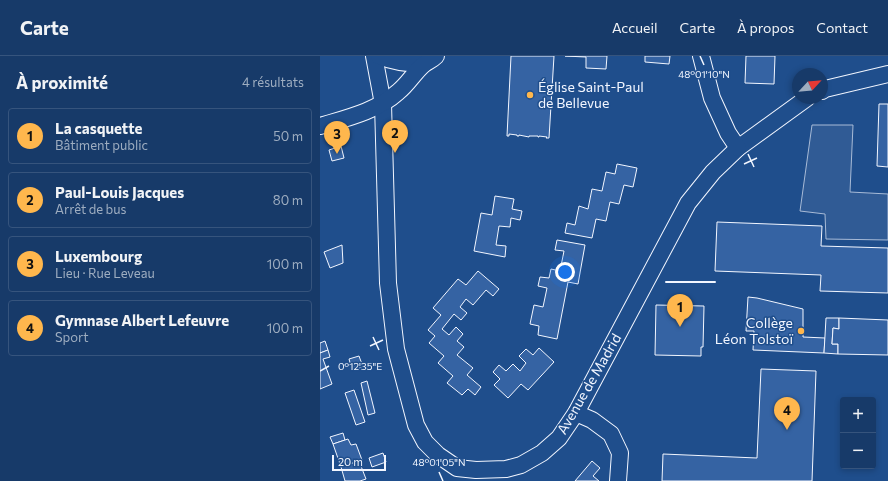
<!DOCTYPE html>
<html lang="fr">
<head>
<meta charset="utf-8">
<style>
  :root { --surface:#173a69; --page:#20416f; --text:#f1f3f6; --muted:#9eadc0; --line:#36547d; --accent:#ffb74d }
  body { margin:0; font-family:Commissioner,sans-serif; background:var(--page); color:var(--text) }
  .controls { position:absolute; right:12px; bottom:12px; display:grid; overflow:hidden; border-radius:4px; box-shadow:0 2px 6px #0003 }
  .controls button { width:36px; height:36px; display:grid; place-items:center; padding:0; border:0; border-bottom:1px solid var(--line); background:var(--surface); color:var(--text); font:20px sans-serif }
  .compass { position:absolute; left:472px; top:12px; width:36px; height:36px; border-radius:50%; background:var(--surface); box-shadow:0 2px 6px #0003; rotate:64deg }
  .scale { position:absolute; left:12px; bottom:10px; width:54px; box-sizing:border-box; padding-left:4px; border:2px solid #f2f6ff; border-top:0; font-size:11px; line-height:14px; white-space:nowrap; color:#f2f6ff; -webkit-text-stroke:3px #1f4e8c; paint-order:stroke }
  .you { position:absolute; left:245px; top:216px; width:14px; height:14px; margin:-10px; border:3px solid #fff; border-radius:50%; background:#1a73e8; box-shadow:0 0 0 6px #1a73e833 }
  .badge { display:grid; place-items:center; width:26px; height:26px; border-radius:50%; background:var(--accent); color:#111; font-size:13px; font-weight:700 }
  .pin { position:absolute; translate:-50% -33px; filter:drop-shadow(0 1px 2px #0008) }
  .pin::after { content:''; position:absolute; top:21px; width:14px; height:12px; background:inherit; clip-path:polygon(0 0,100% 0,50% 100%) }
  .list { margin:0; padding:0; list-style:none }
  h2 { display:flex; justify-content:space-between; align-items:center; height:52px; margin:0; padding:0 16px; font-size:17px }
  h2 small { font-size:13px; font-weight:400; color:var(--muted) }
  .list li { display:grid; grid-template-columns:26px 1fr auto; gap:12px; align-items:center; box-sizing:border-box; height:56px; margin:0 8px 8px; padding:0 8px; border:1px solid var(--line); border-radius:4px }
  .list b { display:block; font-size:15px; white-space:nowrap }
  .list p { margin:0; font-size:13px; white-space:nowrap; color:var(--muted) }
  .list em { font-size:13px; font-style:normal; color:var(--muted) }
  .map { position:relative; flex:none; width:568px; height:425px; overflow:hidden }
  header { display:flex; align-items:center; gap:24px; box-sizing:border-box; height:56px; padding:0 20px; background:var(--surface); border-bottom:1px solid var(--line) }
  header strong { font-size:19px }
  nav { display:flex; gap:22px; margin-inline-start:auto; font-size:14px }
  main { display:flex }
  aside { flex:1; background:var(--surface) }
  .map>svg:first-child { display:block }
</style>
</head>
<body>
<header>
<strong>Carte</strong>
<nav><a>Accueil</a><a>Carte</a><a>À propos</a><a>Contact</a></nav>
</header>
<main>
<aside>
<h2>À proximité<small>4 résultats</small></h2>
<ul class="list">
<li><span class="badge">1</span><div><b>La casquette</b><p>Bâtiment public</p></div><em>50 m</em></li>
<li><span class="badge">2</span><div><b>Paul-Louis Jacques</b><p>Arrêt de bus</p></div><em>80 m</em></li>
<li><span class="badge">3</span><div><b>Luxembourg</b><p>Lieu · Rue Leveau</p></div><em>100 m</em></li>
<li><span class="badge">4</span><div><b>Gymnase Albert Lefeuvre</b><p>Sport</p></div><em>100 m</em></li>
</ul>
</aside>
<div class="map">
<svg width="568" height="425" viewBox="0 0 568 425">
  <rect width="100%" height="100%" fill="#1f4e8c"/>
  <polygon fill="#305b95" stroke="#a8bbd7" points="492,69 533,69 530,136 568,138 568,184 506,183 505,158 480,155"/>
  <g fill="#3563a3" stroke="#f2f6ff">
    <polygon points="191,0 234,0 229,82 226,82 227,81 219,80 219,81 218,81 218,80 209,80 209,81 199,79 199,80 197,80 197,79 189,78 189,80 187,80"/>
    <polygon points="245,0 287,0 286,13 266,12 266,1"/>
    <polygon points="325,0 350,0 349,8 325,6"/>
    <polygon points="426,0 455,0 454,28 425,27"/>
    <polygon points="559,48 568,48 568,111 557,110"/>
    <polygon points="21,90 24,102 12,105 9,94"/>
    <polygon points="297,108 317,112 313,131 304,129 299,148 290,146 286,165 276,163 272,182 245,177 247,167 255,169 259,150 268,153 272,133 282,135 286,116 295,118"/>
    <polygon points="175,140 194,143 192,153 202,155 200,164 191,162 190,171 179,170 176,189 186,190 185,201 154,195 161,157 172,159"/>
    <polygon points="397,166 502,170 501,190 568,192 568,237 500,235 501,219 395,215"/>
    <polygon points="237,184 265,189 258,228 248,226 237,283 218,279 219,270 210,268 214,249 223,251 227,232 218,230 220,221 229,222 231,213 240,215 244,195 235,194"/>
    <polygon points="22,189 23,207 10,212 4,196"/>
    <polygon points="158,215 179,233 173,240 166,234 153,249 146,243 140,251 147,257 141,264 134,258 122,273 129,279 136,271 143,278 137,285 144,291 137,299 153,312 147,319 161,331 155,339 148,333 142,339 127,327 133,320 118,307 124,300 109,287 115,280 108,274 121,259 113,252 138,223 146,229"/>
    <polygon points="428,241 437,242 483,253 483,281 505,282 504,297 433,294 434,275 426,275"/>
    <polygon points="336,249 384,250 383,291 381,291 381,300 335,299"/>
    <polygon points="506,262 519,262 519,273 513,272 512,288 518,288 518,298 504,297"/>
    <polygon points="519,262 568,264 568,299 518,298 518,288 512,288 513,272 519,273"/>
    <polygon points="5,285 8,294 0,297 0,287"/>
    <polygon points="219,292 234,306 208,334 201,328 188,342 174,329 180,323 173,316 179,309 186,315 193,308 200,315 206,307 199,300 206,293 213,299"/>
    <polygon points="8,294 10,301 3,303 12,328 0,333 0,297"/>
    <polygon points="39,300 43,311 32,314 29,303"/>
    <polygon points="441,313 496,315 492,425 342,425 343,398 437,402"/>
    <polygon points="47,325 55,357 48,359 41,327"/>
    <polygon points="34,334 45,366 36,369 25,337"/>
    <polygon points="23,377 25,384 13,388 10,381"/>
    <polygon points="28,383 31,389 36,388 42,404 21,411 13,388"/>
    <polygon points="63,397 66,406 52,411 49,402"/>
    <polygon points="39,405 46,423 40,425 25,425 21,411"/>
    <polygon points="272,405 280,412 273,420 279,425 255,425"/>
  </g>
  <g fill="none" stroke-linecap="round" stroke-linejoin="round">
    <defs>
      <g id="street">
        <polyline points="54,0 63,48 68,227 76,293 96,369 105,386 118,399 137,412 156,414 186,413 201,409 222,397 239,382 256,357 368,147 393,116 418,92 487,42"/>
        <path d="M59,0C73,6 88,8 104,8"/>
        <polyline points="381,0 392,42 408,77 418,92"/>
        <polyline points="502,35 505,33 568,18"/>
        <path d="M0,70C27,62 57,55 78,36C88,28 94,17 103,9C108,5 111,5 116,0"/>
        <polyline points="256,357 272,364 291,378 300,397 298,425"/>
      </g>
    </defs>
    <use href="#street" stroke="#f2f6ff" stroke-width="18"/>
    <use href="#street" stroke="#1f4e8c" stroke-width="16"/>
    <polyline stroke="#f2f6ff" stroke-width="2" points="346,226 395,226"/>
  </g>
  <path fill="none" stroke="#f2f6ff" stroke-width="1.5" d="M380,0L384,9M428,98L434,111M424,108L437,102M53,281L59,294M50,290L63,284M0,315L9,310M119,416L123,425"/>
  <g fill="#ffb74d" stroke="#1f4e8c" stroke-width="1.5">
    <circle cx="210" cy="39" r="4"/>
    <circle cx="481" cy="275" r="4"/>
  </g>
  <g text-anchor="middle" stroke-width="3" stroke-linejoin="round" paint-order="stroke">
    <g font-size="14" fill="#f2f6ff" stroke="#1f4e8c" text-anchor="start">
      <text x="218" y="36">Église Saint-Paul<tspan x="218" dy="16">de Bellevue</tspan></text>
      <text x="473" y="272" text-anchor="end">Collège<tspan x="473" dy="16">Léon Tolstoï</tspan></text>
    </g>
    <g font-size="14" fill="#f2f6ff" stroke="#1f4e8c">
      <text transform="translate(269 328) rotate(-60)" y="5">Avenue de Madrid</text>
    </g>
  </g>
  <g font-size="10" text-anchor="middle" fill="#f2f6ff" stroke="#1f4e8c" stroke-width="3" stroke-linejoin="round" paint-order="stroke">
    <text x="384" y="22">48°01'10"N</text>
    <text x="40" y="314">0°12'35"E</text>
    <text x="119" y="410">48°01'05"N</text>
  </g>
</svg>
<div class="controls">
<button>+</button>
<button>−</button>
</div>
<svg class="compass" viewBox="-18 -18 36 36"><path d="M0-13l5 13h-10z" fill="#e53935"/><path d="M0 13l5-13h-10z" fill="#9eadc0"/></svg>
<div class="scale">20 m</div>
<div class="you"></div>
<div class="pin badge" style="left:360px;top:271px">1</div>
<div class="pin badge" style="left:75px;top:97px">2</div>
<div class="pin badge" style="left:17px;top:98px">3</div>
<div class="pin badge" style="left:467px;top:374px">4</div>
</div>
</main>
</body>
</html>
